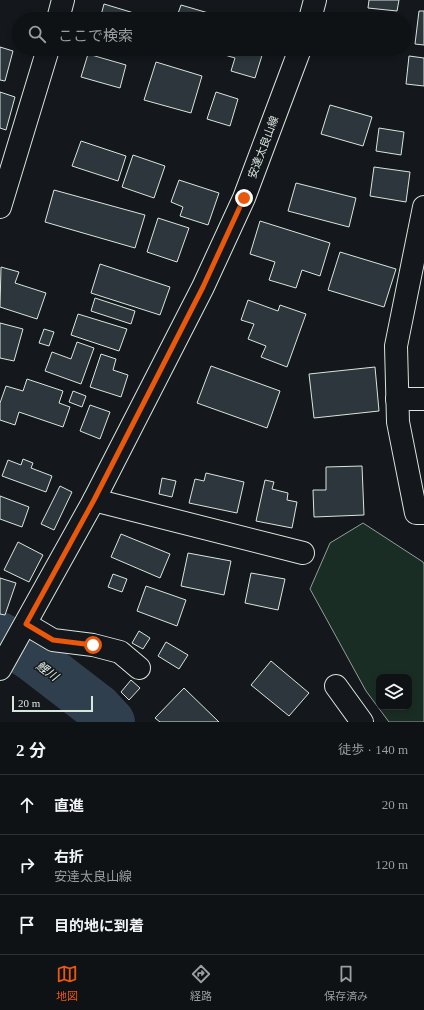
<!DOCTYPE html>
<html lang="ja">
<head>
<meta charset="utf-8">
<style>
  :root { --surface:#0f1215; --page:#1d2022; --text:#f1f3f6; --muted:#9b9ea0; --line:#2f3234; --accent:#ea580c }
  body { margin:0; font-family:"Times New Roman","Noto Sans JP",serif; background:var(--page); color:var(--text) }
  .controls { position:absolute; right:12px; bottom:12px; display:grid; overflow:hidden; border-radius:8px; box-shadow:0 2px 6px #0003 }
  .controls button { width:36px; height:36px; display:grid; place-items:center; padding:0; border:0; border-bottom:1px solid var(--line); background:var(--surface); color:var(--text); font:20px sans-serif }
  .scale { position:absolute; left:12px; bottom:10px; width:81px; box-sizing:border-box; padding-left:4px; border:2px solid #d8e6dc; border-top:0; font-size:11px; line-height:14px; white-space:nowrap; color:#d8e6dc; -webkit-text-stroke:3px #14181c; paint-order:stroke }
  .stop { position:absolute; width:12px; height:12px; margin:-9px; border:3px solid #ea580c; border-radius:50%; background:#fff }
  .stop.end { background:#ea580c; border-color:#fff; box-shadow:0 1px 4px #0008 }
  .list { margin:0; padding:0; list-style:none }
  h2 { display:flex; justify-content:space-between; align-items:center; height:52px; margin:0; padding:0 16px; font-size:17px }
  h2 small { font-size:13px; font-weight:400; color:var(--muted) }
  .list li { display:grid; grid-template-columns:26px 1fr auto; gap:12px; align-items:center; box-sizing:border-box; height:60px; padding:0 16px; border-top:1px solid var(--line) }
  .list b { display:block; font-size:15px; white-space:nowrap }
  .list p { margin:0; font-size:13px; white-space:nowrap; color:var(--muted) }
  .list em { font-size:13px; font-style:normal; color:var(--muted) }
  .icon { flex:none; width:22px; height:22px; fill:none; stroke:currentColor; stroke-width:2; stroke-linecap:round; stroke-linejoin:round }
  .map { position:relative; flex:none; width:424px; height:722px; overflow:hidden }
  .search { position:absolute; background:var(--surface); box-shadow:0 2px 6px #0003; left:12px; right:12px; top:12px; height:44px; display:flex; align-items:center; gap:10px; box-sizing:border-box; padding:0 14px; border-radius:22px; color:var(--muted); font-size:15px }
  .sheet { height:232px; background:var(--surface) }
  nav { display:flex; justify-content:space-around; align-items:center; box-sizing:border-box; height:56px; border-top:1px solid var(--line); background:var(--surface); font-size:11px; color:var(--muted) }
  nav a { display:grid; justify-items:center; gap:2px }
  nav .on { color:var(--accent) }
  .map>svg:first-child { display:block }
</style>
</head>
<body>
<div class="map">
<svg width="424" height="722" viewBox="0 0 424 722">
  <rect width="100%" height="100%" fill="#14181c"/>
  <path fill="#1a2d24" stroke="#939e99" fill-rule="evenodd" d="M363,523L423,562L424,564V722H389L366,691L310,589L330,543ZM379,677H409V707H379Z"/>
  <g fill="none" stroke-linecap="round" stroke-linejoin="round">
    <polyline stroke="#2f3f4d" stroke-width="48" points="0,636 33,658 98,708 111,722"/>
  </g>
  <g fill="#2c363c" stroke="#d8e6dc">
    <polygon points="369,0 399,0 397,11 368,8"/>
    <polygon points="104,4 144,16 143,19 100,19"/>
    <polygon points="181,5 229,19 176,19"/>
    <polygon points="419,11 424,11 424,45 415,44"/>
    <polygon points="343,17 362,19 343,19"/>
    <polygon points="0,47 13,51 5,81 0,80"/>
    <polygon points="204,49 264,49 255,78 231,71 235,58"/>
    <polygon points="370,49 390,49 390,51"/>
    <polygon points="88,54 126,65 120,88 81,77"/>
    <polygon points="409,56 424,58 424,86 406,84"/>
    <polygon points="156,62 202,76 191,113 144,100"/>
    <polygon points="0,92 15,97 6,130 0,128"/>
    <polygon points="216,92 238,99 230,126 207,119"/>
    <polygon points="330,105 372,117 363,146 321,134"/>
    <polygon points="379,128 404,132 401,155 376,151"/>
    <polygon points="81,141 126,156 118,181 72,166"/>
    <polygon points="133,155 165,166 154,198 122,187"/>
    <polygon points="374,167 410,172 406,202 370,196"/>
    <polygon points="179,180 219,193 208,225 180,216 183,207 171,202"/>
    <polygon points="296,183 356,198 349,227 288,211"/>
    <polygon points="54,190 145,215 135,248 45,222"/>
    <polygon points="158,218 189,228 177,262 147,252"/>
    <polygon points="260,221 330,243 320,276 302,270 296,288 269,280 275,262 250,254"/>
    <polygon points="340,252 396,269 384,307 328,290"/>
    <polygon points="100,264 170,287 160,315 91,293"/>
    <polygon points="1,267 19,272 15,283 46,293 37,319 0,307"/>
    <polygon points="95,298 135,311 131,324 91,311"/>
    <polygon points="248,300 278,311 280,305 306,314 287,367 261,357 266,346 248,339 254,324 241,320"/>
    <polygon points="78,314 127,329 119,351 71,335"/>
    <polygon points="0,323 23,329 14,361 0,358"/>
    <polygon points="44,329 54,332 49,346 39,343"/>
    <polygon points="77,342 94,348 81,384 45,371 52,352 71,359"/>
    <polygon points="101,354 116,359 113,370 128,375 121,397 90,387"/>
    <polygon points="211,366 280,391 267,428 197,403"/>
    <polygon points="375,367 379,411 314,418 309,374"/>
    <polygon points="27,379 63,391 59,403 70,407 63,427 19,412 15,425 0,420 0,403 6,386 23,391"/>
    <polygon points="73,391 86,396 82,407 69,402"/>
    <polygon points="90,405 110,412 100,439 80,431"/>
    <polygon points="23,459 33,463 31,468 52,476 46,492 2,476 8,460 21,465"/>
    <polygon points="362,466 364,515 314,517 313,490 326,490 326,467"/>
    <polygon points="206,473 244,482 237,513 189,503 195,479 204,481"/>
    <polygon points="162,478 176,481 172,497 159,494"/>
    <polygon points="265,480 274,482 272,489 288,493 287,500 297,502 292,528 256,521"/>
    <polygon points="60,486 72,492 54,530 41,524"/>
    <polygon points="0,496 29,507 22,527 0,519"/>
    <polygon points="121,534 170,554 160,578 111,557"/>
    <polygon points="18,542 43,555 29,582 4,570"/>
    <polygon points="188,553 231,561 224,595 181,586"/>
    <polygon points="251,573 285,579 278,610 245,603"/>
    <polygon points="113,574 127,579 122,592 108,587"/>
    <polygon points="0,578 16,583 5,615 0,614"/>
    <polygon points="146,586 186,600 177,626 137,611"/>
    <polygon points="139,631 150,638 143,649 132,643"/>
    <polygon points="166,642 188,655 179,669 158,656"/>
    <polygon points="271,661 309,693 289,716 251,685"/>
    <polygon points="131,680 140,688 129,700 121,692"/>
    <polygon points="184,688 219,722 160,722 155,718"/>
  </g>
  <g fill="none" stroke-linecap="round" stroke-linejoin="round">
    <defs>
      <g id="street">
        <polyline points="58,19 63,0"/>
        <polyline points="0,207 48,49"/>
        <polyline points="424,207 396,346 398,422 416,513 424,513"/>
        <polyline points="397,399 424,399"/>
        <polyline points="94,500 303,553"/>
        <polyline points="26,624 53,640 93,645 120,652 139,668"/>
        <polyline points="336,686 362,722"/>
      </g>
      <g id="secondary">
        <polyline points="310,19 315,0"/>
        <polyline points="0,669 94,500 203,287 244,198 300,49"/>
      </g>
    </defs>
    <use href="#street" stroke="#d8e6dc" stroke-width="24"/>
    <use href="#secondary" stroke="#d8e6dc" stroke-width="24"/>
    <use href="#street" stroke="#14181c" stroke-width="22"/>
    <use href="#secondary" stroke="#14181c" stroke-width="22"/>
  </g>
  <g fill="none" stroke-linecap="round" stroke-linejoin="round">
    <polyline stroke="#ea580c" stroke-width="5" points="93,645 53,640 26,624 94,500 203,287 244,198"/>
  </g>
  <g text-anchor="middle" stroke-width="3" stroke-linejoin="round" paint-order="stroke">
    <g font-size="11" fill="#d8e6dc" stroke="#14181c">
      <text transform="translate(263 147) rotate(-69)" y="4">安達太良山線</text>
    </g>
    <g font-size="12" font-style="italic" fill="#d8e6dc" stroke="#14181c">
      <text transform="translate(47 671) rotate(36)" y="4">鯉川</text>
    </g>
  </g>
</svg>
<div class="controls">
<button><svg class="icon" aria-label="layers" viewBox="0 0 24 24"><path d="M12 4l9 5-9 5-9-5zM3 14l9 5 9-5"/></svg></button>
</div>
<div class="scale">20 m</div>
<div class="stop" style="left:93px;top:645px"></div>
<div class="stop end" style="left:244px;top:198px"></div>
<div class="search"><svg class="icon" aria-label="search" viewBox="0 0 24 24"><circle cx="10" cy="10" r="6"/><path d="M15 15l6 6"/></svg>ここで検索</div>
</div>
<section class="sheet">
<h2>2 分<small>徒歩 · 140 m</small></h2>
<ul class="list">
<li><svg class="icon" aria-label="ahead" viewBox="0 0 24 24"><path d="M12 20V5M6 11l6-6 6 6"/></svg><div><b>直進</b></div><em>20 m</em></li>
<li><svg class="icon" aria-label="right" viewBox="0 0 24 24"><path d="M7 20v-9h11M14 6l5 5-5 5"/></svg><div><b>右折</b><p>安達太良山線</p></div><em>120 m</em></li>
<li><svg class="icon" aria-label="arrive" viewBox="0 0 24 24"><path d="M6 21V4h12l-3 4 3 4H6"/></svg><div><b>目的地に到着</b></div></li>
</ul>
</section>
<nav>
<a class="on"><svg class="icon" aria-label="map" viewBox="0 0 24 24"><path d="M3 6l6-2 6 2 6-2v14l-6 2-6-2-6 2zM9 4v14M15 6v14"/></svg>地図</a>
<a><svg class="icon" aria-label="directions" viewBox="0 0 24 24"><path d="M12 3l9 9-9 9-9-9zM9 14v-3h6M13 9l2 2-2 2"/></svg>経路</a>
<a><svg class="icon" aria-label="saved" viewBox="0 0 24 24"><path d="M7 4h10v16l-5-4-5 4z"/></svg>保存済み</a>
</nav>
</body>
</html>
